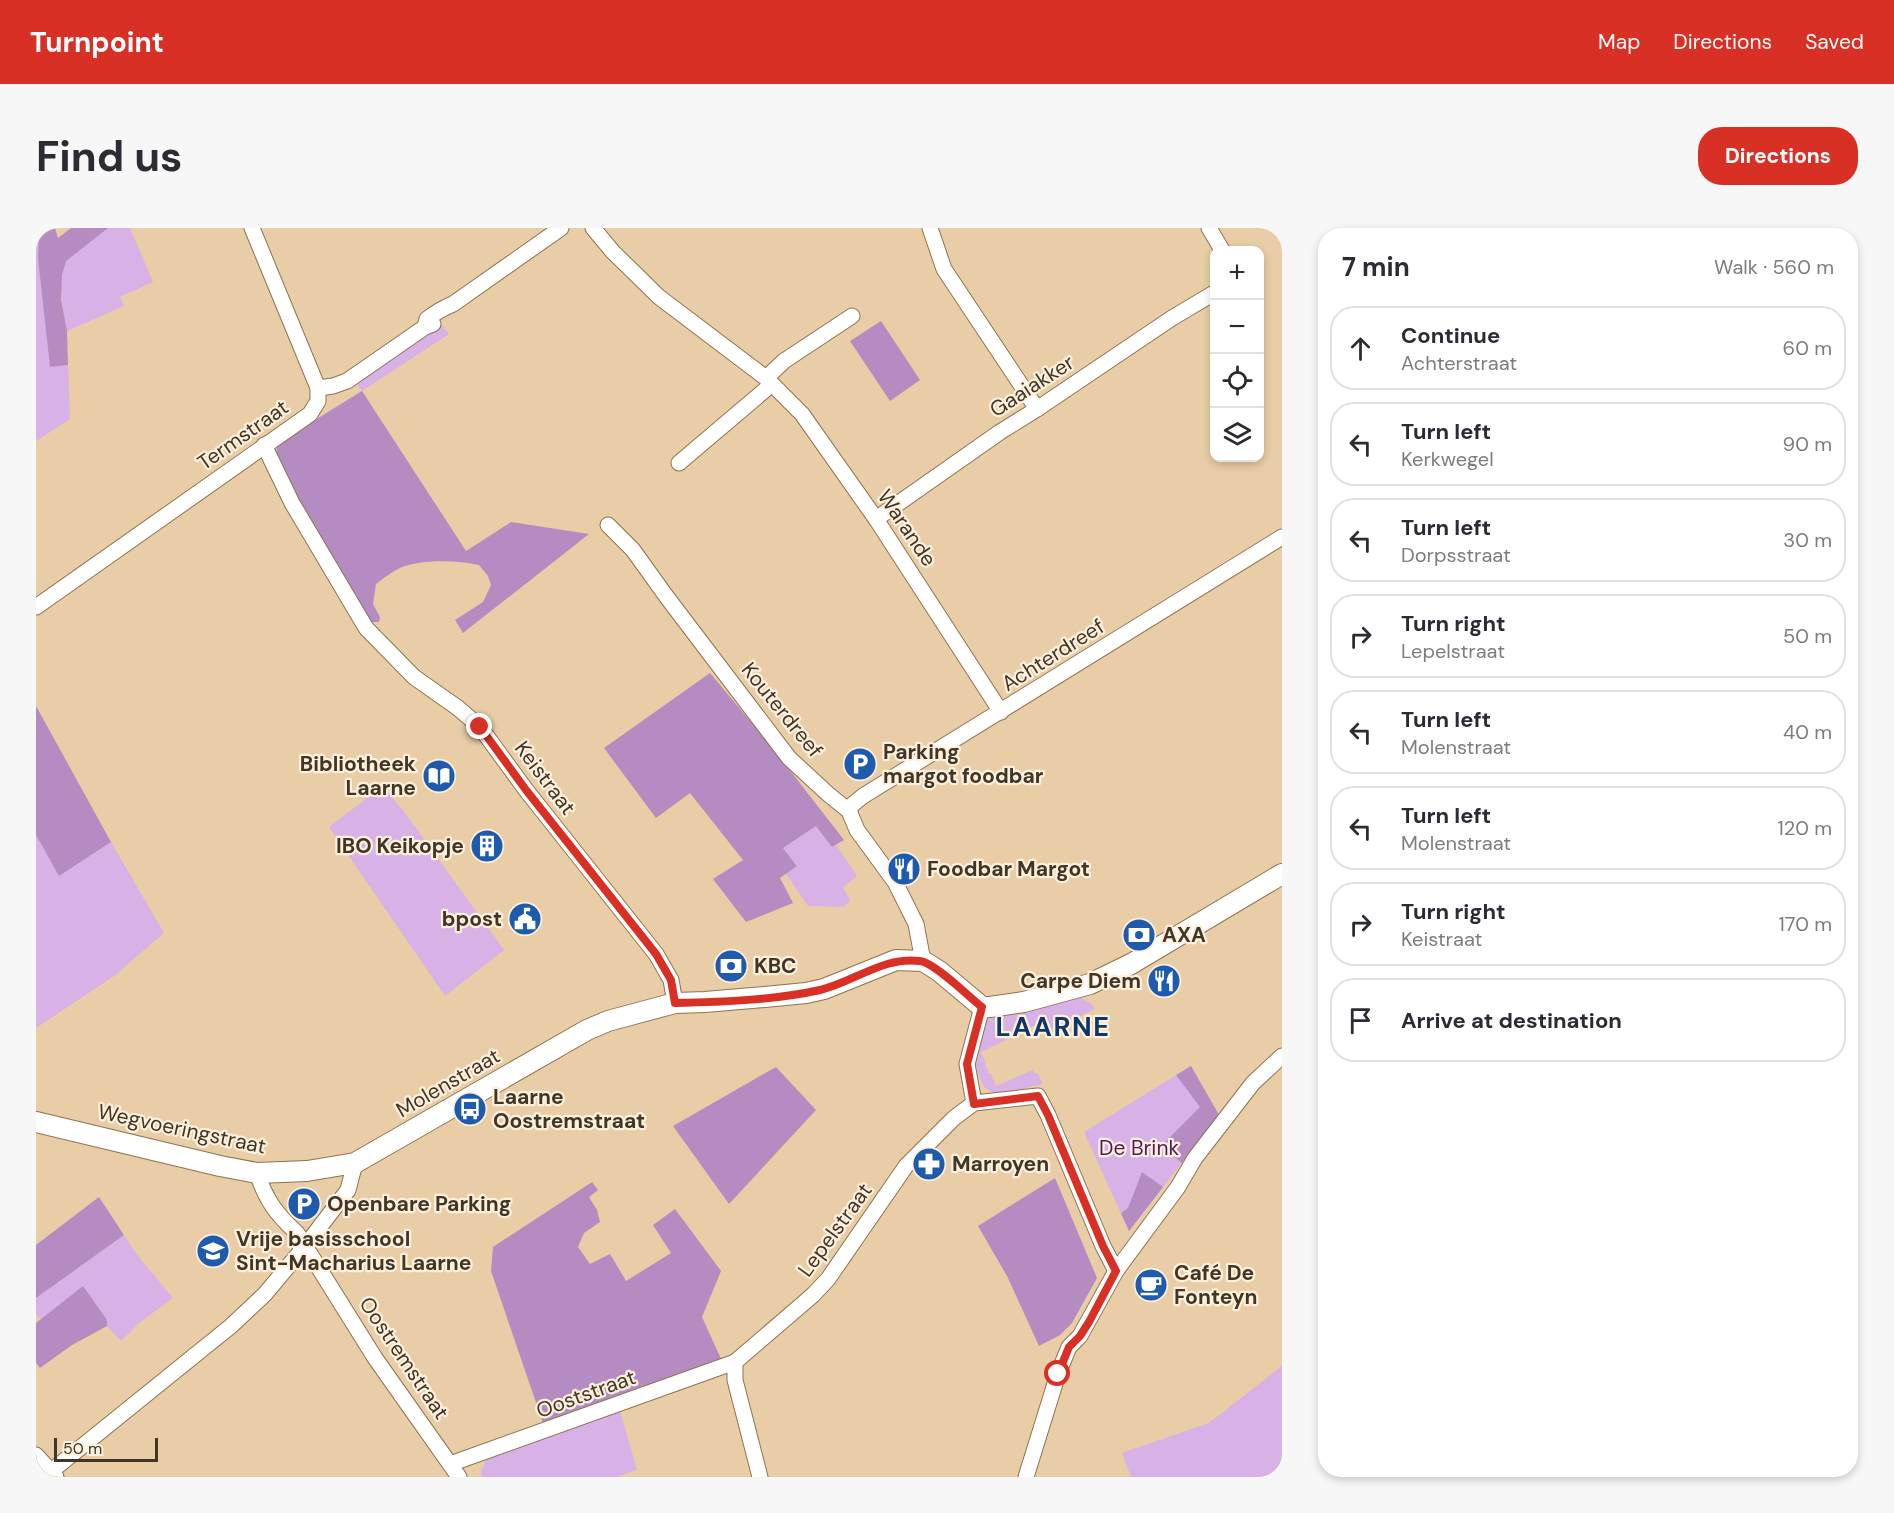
<!DOCTYPE html>
<html lang="en">
<head>
<meta charset="utf-8">
<style>
  :root { --surface:#fff; --page:#f7f7f7; --text:#2b2b33; --muted:#7c7c81; --line:#e1e1e2; --accent:#d93025 }
  body { margin:0; font-family:"DM Sans",sans-serif; background:var(--page); color:var(--text) }
  .controls { position:absolute; right:18px; top:18px; display:grid; overflow:hidden; border-radius:12px; box-shadow:0 3px 9px #0003 }
  .controls button { width:54px; height:54px; display:grid; place-items:center; padding:0; border:0; border-bottom:2px solid var(--line); background:var(--surface); color:var(--text); font:30px sans-serif }
  .scale { position:absolute; left:18px; bottom:15px; width:104px; box-sizing:border-box; padding-left:6px; border:3px solid #403626; border-top:0; font-size:16px; line-height:21px; white-space:nowrap; color:#403626; -webkit-text-stroke:4px #fef0dc; paint-order:stroke }
  .stop { position:absolute; width:18px; height:18px; margin:-14px; border:4px solid #d93025; border-radius:50%; background:#fff }
  .stop.end { background:#d93025; border-color:#fff; box-shadow:0 2px 6px #0008 }
  .list { margin:0; padding:0; list-style:none }
  h2 { display:flex; justify-content:space-between; align-items:center; height:78px; margin:0; padding:0 24px; font-size:26px }
  h2 small { font-size:20px; font-weight:400; color:var(--muted) }
  .list li { display:grid; grid-template-columns:39px 1fr auto; gap:18px; align-items:center; box-sizing:border-box; height:84px; margin:0 12px 12px; padding:0 12px; border:2px solid var(--line); border-radius:24px }
  .list b { display:block; font-size:22px; white-space:nowrap }
  .list p { margin:0; font-size:20px; white-space:nowrap; color:var(--muted) }
  .list em { font-size:20px; font-style:normal; color:var(--muted) }
  .icon { flex:none; width:33px; height:33px; fill:none; stroke:currentColor; stroke-width:2; stroke-linecap:round; stroke-linejoin:round }
  .map { position:relative; flex:none; width:1246px; height:1249px; overflow:hidden; border-radius:24px }
  header { display:flex; align-items:center; gap:36px; box-sizing:border-box; height:84px; padding:0 30px; background:var(--accent); color:#fff }
  header strong { font-size:28px }
  nav { display:flex; gap:33px; margin-inline-start:auto; font-size:21px }
  .intro { display:flex; align-items:center; justify-content:space-between; box-sizing:border-box; height:144px; padding:0 36px }
  h1 { margin:0; font-size:42px }
  .button { padding:15px 27px; border-radius:24px; background:var(--accent); color:#fff; font-size:21px; font-weight:700 }
  main { display:flex; gap:36px; padding:0 36px }
  aside { flex:1; background:var(--surface); border-radius:24px; box-shadow:0 3px 9px #0003 }
  .map>svg:first-child { display:block }
</style>
</head>
<body>
<header>
<strong>Turnpoint</strong>
<nav><a>Map</a><a>Directions</a><a>Saved</a></nav>
</header>
<div class="intro"><h1>Find us</h1><a class="button">Directions</a></div>
<main>
<div class="map">
<svg width="1246" height="1249" viewBox="0 0 1246 1249">
  <rect width="100%" height="100%" fill="#e8cda6"/>
  <g fill="#d8b1e6">
    <polygon points="0,0 3,3 2,31 14,139 32,137 34,191 0,213"/>
    <path d="M72,0H94L117,54L84,69L88,78L31,103C28,85 19,48 31,32C36,25 63,7 72,0Z"/>
    <polygon points="404,95 413,106 326,163 319,153"/>
    <polygon points="347,558 369,585 468,722 409,768 293,599"/>
    <polygon points="780,598 796,619 800,617 821,648 807,659 814,673 807,679 772,678 750,646 761,637 747,620"/>
    <polygon points="0,607 23,647 75,614 128,705 78,748 0,800"/>
    <path d="M1035,768C1044,769 1054,773 1059,781L1016,802L1011,791L945,824L950,836L948,838H950L952,843L951,845H954L960,858L997,842L998,845H1001L1007,856L968,865H958L948,859L942,846L939,831L951,791Z"/>
    <polygon points="1155,838 1183,887 1093,1003 1048,904"/>
    <polygon points="88,1007 102,1028 137,1070 103,1095 85,1113 71,1098 71,1092 47,1059 5,1092 0,1086 0,1070"/>
    <polygon points="1246,1138 1246,1249 1095,1249 1086,1225 1173,1195"/>
    <polygon points="584,1183 601,1242 580,1249 446,1249 445,1243 450,1232"/>
  </g>
  <g fill="#b48cc2">
    <polygon points="1,0 19,0 22,10 35,0 72,0 30,33 26,47 25,71 31,103 32,137 14,139 2,31 3,3"/>
    <polygon points="845,93 884,152 854,173 814,113"/>
    <path d="M326,163L430,323L475,294L553,306L427,405L419,392L447,374L455,357L452,348L443,337C421,332 384,331 364,340C355,344 347,351 340,356L337,376L344,389L343,394H335L256,265L240,226L241,219L266,200Z"/>
    <polygon points="674,445 735,518 808,612 796,619 780,598 747,620 761,638 744,650 757,675 710,694 677,651 707,632 654,565 620,590 568,520"/>
    <polygon points="0,478 75,614 23,648 0,607"/>
    <polygon points="1155,838 1183,887 1146,935 1125,918 1164,879 1140,847"/>
    <polygon points="740,839 780,882 693,976 637,898"/>
    <polygon points="1106,944 1127,959 1093,1003 1085,985 1092,980"/>
    <polygon points="1019,950 1061,1050 1036,1095 1024,1107 1003,1118 971,1048 942,998"/>
    <polygon points="556,954 562,962 553,969 561,982 564,994 548,1005 542,1019 554,1036 574,1026 590,1053 635,1025 617,997 639,981 685,1043 666,1089 686,1133 507,1195 455,1043 457,1019"/>
    <polygon points="63,969 88,1007 0,1070 0,1017"/>
    <polygon points="47,1058 71,1092 71,1098 36,1117 4,1140 0,1135 0,1095"/>
  </g>
  <g fill="none" stroke-linecap="round" stroke-linejoin="round">
    <defs>
      <g id="minor">
        <polyline points="557,0 577,24 623,69 730,150 766,186 840,291 965,484"/>
        <polyline points="894,0 908,41 1001,181"/>
        <polyline points="1173,0 1186,22"/>
        <path d="M389,99L391,91C399,85 407,80 417,76L525,0"/>
        <polyline points="730,150 748,133 816,88"/>
        <polyline points="282,160 297,158 311,153 389,99 397,96"/>
        <polyline points="228,217 256,275 330,400 378,449 422,480 444,499 490,562 620,726 635,752 639,775"/>
        <polyline points="643,235 736,156"/>
        <polyline points="840,291 964,204 1001,181 1136,90 1178,65"/>
        <polyline points="572,297 597,322 630,368 753,530 792,566 813,583 821,602 859,654 880,696 887,733"/>
        <polyline points="0,379 274,186 282,173 282,160 216,0"/>
        <polyline points="813,583 816,577 827,568 1246,309"/>
        <polyline points="938,875 931,836 946,779"/>
        <path d="M221,945C230,972 240,986 261,1005L339,1130L423,1249"/>
        <polyline points="699,1134 699,1152 724,1249"/>
        <polyline points="0,1227 20,1249"/>
        <polyline points="414,1236 699,1134 777,1067 792,1051 870,938 918,890 938,875 1002,868 1012,887 1067,1018 1080,1043"/>
        <polyline points="8,1249 195,1098 229,1066 270,1017 312,962 319,935"/>
        <polyline points="990,1249 1022,1146 1033,1119 1044,1108 1080,1043 1142,959 1159,930 1217,855 1246,828"/>
      </g>
      <polyline id="tertiary" points="0,894 184,938 221,945 271,943 319,935 551,802 572,793 639,775 669,774 729,769 770,765 788,761 860,732 887,733 903,743 946,779 954,779 988,774 1054,756 1095,736 1246,646"/>
    </defs>
    <use href="#minor" stroke="#8c744f" stroke-width="17"/>
    <use href="#tertiary" stroke="#8c744f" stroke-width="22"/>
    <use href="#minor" stroke="#fff" stroke-width="15"/>
    <use href="#tertiary" stroke="#fff" stroke-width="20"/>
  </g>
  <g fill="none" stroke-linecap="round" stroke-linejoin="round">
    <path stroke="#d93025" stroke-width="8" d="M444,499L490,562L620,726L635,752L639,775C686,774 739,772 784,762C818,754 848,728 884,733C898,734 933,769 946,779L931,836L938,876L1002,868L1012,887L1067,1018L1080,1043L1053,1094L1044,1108L1033,1119L1022,1146"/>
  </g>
  <defs>
    <symbol id="parking-disc" viewBox="-11 -11 22 22"><circle r="9.5" fill="#1e5bac" stroke="#fef0dc"/><path d="M-3.5-5.5H1a3.5 3.5 0 0 1 0 7H-1V5.5H-3.5ZM-1-3.4V-.6H.8a1.4 1.4 0 0 0 0-2.8Z" fill="#fff"/></symbol>
    <symbol id="library-disc" viewBox="-11 -11 22 22"><circle r="9.5" fill="#1e5bac" stroke="#fef0dc"/><path d="M-6-4Q-3-5.5-.7-3.5V5Q-3 3-6 4ZM6-4Q3-5.5 .7-3.5V5Q3 3 6 4Z" fill="#fff"/></symbol>
    <symbol id="building-disc" viewBox="-11 -11 22 22"><circle r="9.5" fill="#1e5bac" stroke="#fef0dc"/><path d="M-4-6H4V6H1V3H-1V6H-4ZM-2.5-4.3h1.7v1.8h-1.7ZM.8-4.3h1.7v1.8H.8ZM-2.5-1h1.7V.8h-1.7ZM.8-1h1.7V.8H.8Z" fill="#fff"/></symbol>
    <symbol id="restaurant-disc" viewBox="-11 -11 22 22"><circle r="9.5" fill="#1e5bac" stroke="#fef0dc"/><path d="M-5-6h1v4h1v-4h1v4h1v-4h1v5L-1.5 .5V6h-2V.5L-5-1ZM5-6V6H3V1.5H1.5Q1.5-4 5-6Z" fill="#fff"/></symbol>
    <symbol id="civic-disc" viewBox="-11 -11 22 22"><circle r="9.5" fill="#1e5bac" stroke="#fef0dc"/><path d="M-.6-6.5H3V-4.5H.6V-3L4-1V1h2V6H-6V1h2V-1L-.6-3ZM-1.2 2.5V6h2.4V2.5Z" fill="#fff"/></symbol>
    <symbol id="bank-disc" viewBox="-11 -11 22 22"><circle r="9.5" fill="#1e5bac" stroke="#fef0dc"/><path d="M-6-4H6V4H-6ZM0-2.3a2.3 2.3 0 1 0 0 4.6a2.3 2.3 0 1 0 0-4.6Z" fill="#fff"/></symbol>
    <symbol id="bus-disc" viewBox="-11 -11 22 22"><circle r="9.5" fill="#1e5bac" stroke="#fef0dc"/><path d="M-5-6H5V4H4V6H2V4H-2V6H-4V4H-5ZM-3.5-4V0h7V-4ZM-3.5 1.2v1.5H-2V1.2ZM2 1.2v1.5H3.5V1.2Z" fill="#fff"/></symbol>
    <symbol id="pharmacy-disc" viewBox="-11 -11 22 22"><circle r="9.5" fill="#1e5bac" stroke="#fef0dc"/><path d="M-2-6h4v4h4v4h-4v4h-4v-4h-4v-4h4Z" fill="#fff"/></symbol>
    <symbol id="school-disc" viewBox="-11 -11 22 22"><circle r="9.5" fill="#1e5bac" stroke="#fef0dc"/><path d="M0-5L7-2L0 1L-7-2ZM-4 1L0 2.5L4 1V4Q0 6-4 4Z" fill="#fff"/></symbol>
    <symbol id="cafe-disc" viewBox="-11 -11 22 22"><circle r="9.5" fill="#1e5bac" stroke="#fef0dc"/><path d="M-5.5-4.5H6V0H3Q3 3.5 0 3.5H-2.5Q-5.5 3.5-5.5 0ZM3-3.2v2h1.7v-2ZM-6 4.5H4V6H-6Z" fill="#fff"/></symbol>
  </defs>
  <g fill-rule="evenodd">
    <use href="#parking-disc" x="805" y="517" width="38" height="38"/>
    <use href="#library-disc" x="384" y="529" width="38" height="38"/>
    <use href="#building-disc" x="432" y="599" width="38" height="38"/>
    <use href="#restaurant-disc" x="849" y="622" width="38" height="38"/>
    <use href="#civic-disc" x="470" y="672" width="38" height="38"/>
    <use href="#bank-disc" x="1084" y="688" width="38" height="38"/>
    <use href="#bank-disc" x="676" y="719" width="38" height="38"/>
    <use href="#restaurant-disc" x="1109" y="734" width="38" height="38"/>
    <use href="#bus-disc" x="415" y="862" width="38" height="38"/>
    <use href="#pharmacy-disc" x="874" y="917" width="38" height="38"/>
    <use href="#parking-disc" x="249" y="957" width="38" height="38"/>
    <use href="#school-disc" x="158" y="1004" width="38" height="38"/>
    <use href="#cafe-disc" x="1096" y="1038" width="38" height="38"/>
  </g>
  <g text-anchor="middle" stroke-width="4.5" stroke-linejoin="round" paint-order="stroke">
    <g font-size="21" fill="#403626" stroke="#fef0dc">
      <text transform="translate(996 158) rotate(-33)" y="7">Gaaiakker</text>
      <text transform="translate(207 207) rotate(-35)" y="7">Termstraat</text>
      <text transform="translate(871 300) rotate(56)" y="7">Warande</text>
      <text transform="translate(1017 427) rotate(-32)" y="7">Achterdreef</text>
      <text transform="translate(746 482) rotate(51)" y="7">Kouterdreef</text>
      <text transform="translate(509 550) rotate(53)" y="7">Keistraat</text>
      <text transform="translate(412 855) rotate(-30)" y="7">Molenstraat</text>
      <text transform="translate(146 901) rotate(12)" y="7">Wegvoeringstraat</text>
      <text transform="translate(799 1002) rotate(-54)" y="7">Lepelstraat</text>
      <text transform="translate(368 1130) rotate(56)" y="7">Oostremstraat</text>
      <text transform="translate(550 1166) rotate(-20)" y="7">Ooststraat</text>
    </g>
    <g font-size="21" font-weight="bold" fill="#403626" stroke="#fef0dc" text-anchor="start">
      <text x="847" y="531">Parking<tspan x="847" dy="24">margot foodbar</tspan></text>
      <text x="380" y="543" text-anchor="end">Bibliotheek<tspan x="380" dy="24">Laarne</tspan></text>
      <text x="428" y="625" text-anchor="end">IBO Keikopje</text>
      <text x="891" y="648">Foodbar Margot</text>
      <text x="466" y="698" text-anchor="end">bpost</text>
      <text x="1126" y="714">AXA</text>
      <text x="718" y="745">KBC</text>
      <text x="1105" y="760" text-anchor="end">Carpe Diem</text>
      <text x="457" y="876">Laarne<tspan x="457" dy="24">Oostremstraat</tspan></text>
      <text x="916" y="943">Marroyen</text>
      <text x="291" y="983">Openbare Parking</text>
      <text x="200" y="1018">Vrije basisschool<tspan x="200" dy="24">Sint-Macharius Laarne</tspan></text>
      <text x="1138" y="1052">Café De<tspan x="1138" dy="24">Fonteyn</tspan></text>
    </g>
    <g font-size="21" fill="#4d1a5c" stroke="#fef0dc">
      <text x="1103" y="927">De Brink</text>
    </g>
    <g font-size="27" font-weight="bold" letter-spacing="1.5" fill="#0f3669" stroke="#fef0dc">
      <text x="1017" y="808">LAARNE</text>
    </g>
  </g>
</svg>
<div class="controls">
<button>+</button>
<button>−</button>
<button><svg class="icon" aria-label="locate" viewBox="0 0 24 24"><circle cx="12" cy="12" r="6"/><path d="M12 2v4M12 18v4M2 12h4M18 12h4"/></svg></button>
<button><svg class="icon" aria-label="layers" viewBox="0 0 24 24"><path d="M12 4l9 5-9 5-9-5zM3 14l9 5 9-5"/></svg></button>
</div>
<div class="scale">50 m</div>
<div class="stop" style="left:1022px;top:1146px"></div>
<div class="stop end" style="left:444px;top:499px"></div>
</div>
<aside>
<h2>7 min<small>Walk · 560 m</small></h2>
<ul class="list">
<li><svg class="icon" aria-label="ahead" viewBox="0 0 24 24"><path d="M12 20V5M6 11l6-6 6 6"/></svg><div><b>Continue</b><p>Achterstraat</p></div><em>60 m</em></li>
<li><svg class="icon" aria-label="left" viewBox="0 0 24 24"><path d="M17 20v-9H6M10 6l-5 5 5 5"/></svg><div><b>Turn left</b><p>Kerkwegel</p></div><em>90 m</em></li>
<li><svg class="icon" aria-label="left" viewBox="0 0 24 24"><path d="M17 20v-9H6M10 6l-5 5 5 5"/></svg><div><b>Turn left</b><p>Dorpsstraat</p></div><em>30 m</em></li>
<li><svg class="icon" aria-label="right" viewBox="0 0 24 24"><path d="M7 20v-9h11M14 6l5 5-5 5"/></svg><div><b>Turn right</b><p>Lepelstraat</p></div><em>50 m</em></li>
<li><svg class="icon" aria-label="left" viewBox="0 0 24 24"><path d="M17 20v-9H6M10 6l-5 5 5 5"/></svg><div><b>Turn left</b><p>Molenstraat</p></div><em>40 m</em></li>
<li><svg class="icon" aria-label="left" viewBox="0 0 24 24"><path d="M17 20v-9H6M10 6l-5 5 5 5"/></svg><div><b>Turn left</b><p>Molenstraat</p></div><em>120 m</em></li>
<li><svg class="icon" aria-label="right" viewBox="0 0 24 24"><path d="M7 20v-9h11M14 6l5 5-5 5"/></svg><div><b>Turn right</b><p>Keistraat</p></div><em>170 m</em></li>
<li><svg class="icon" aria-label="arrive" viewBox="0 0 24 24"><path d="M6 21V4h12l-3 4 3 4H6"/></svg><div><b>Arrive at destination</b></div></li>
</ul>
</aside>
</main>
</body>
</html>
